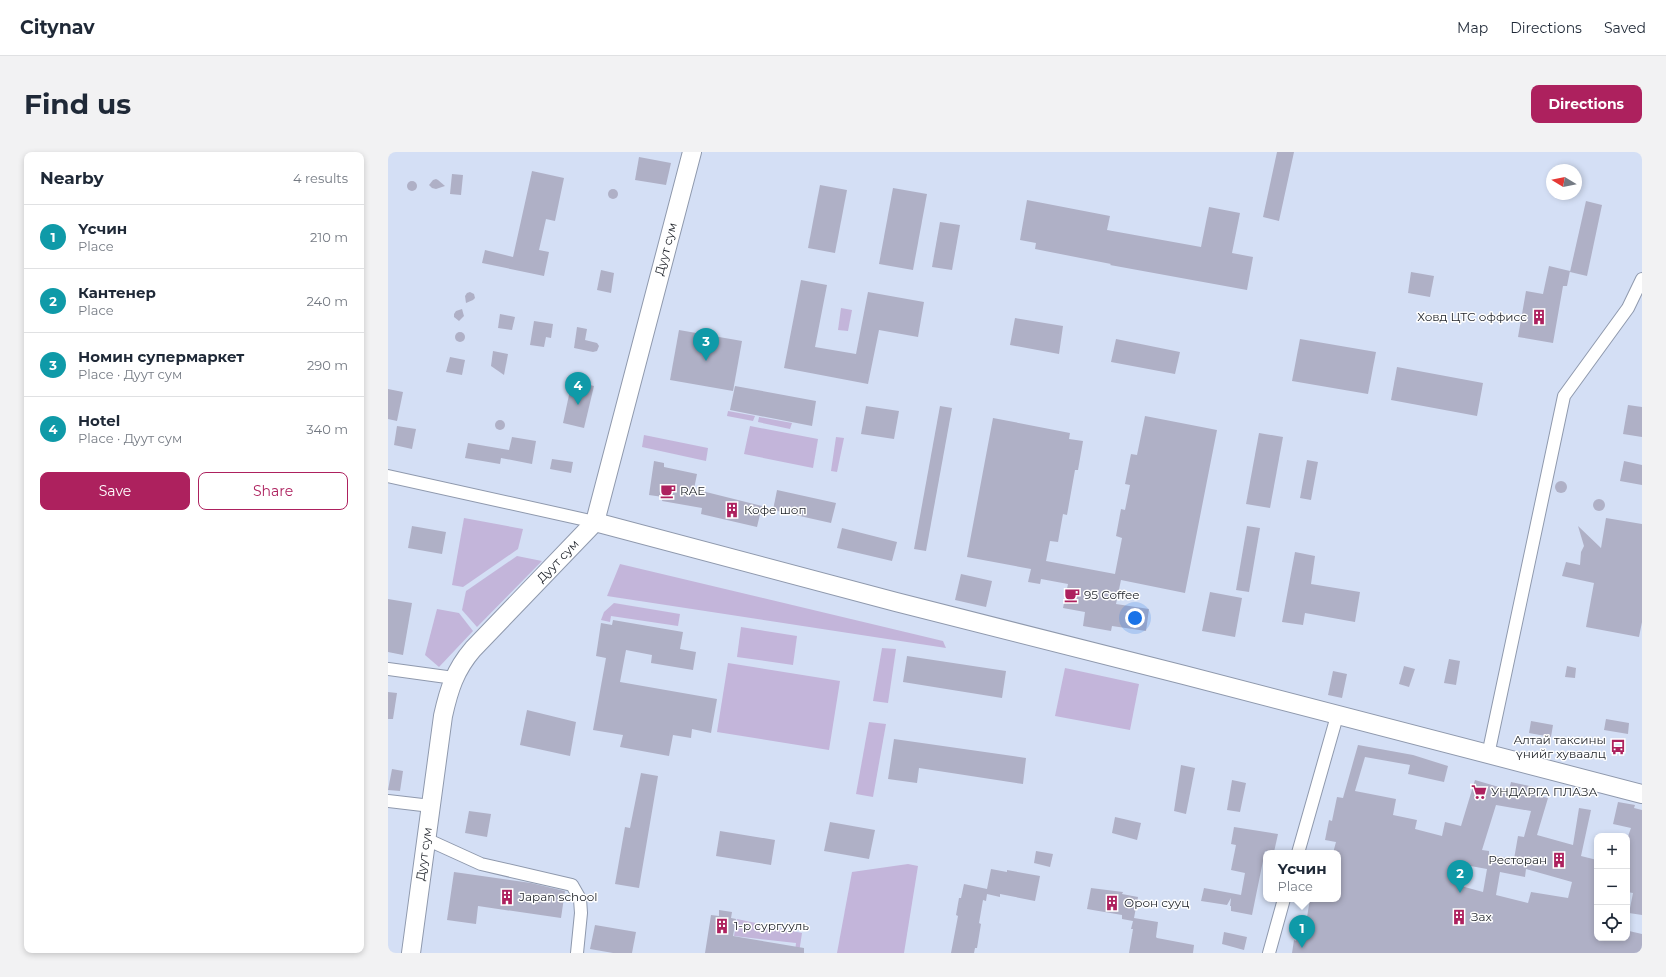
<!DOCTYPE html>
<html lang="en">
<head>
<meta charset="utf-8">
<style>
  :root { --surface:#fff; --page:#f2f2f3; --text:#1f2937; --muted:#747a83; --line:#e0e1e3; --accent:#ad215e }
  body { margin:0; font-family:Montserrat,sans-serif; background:var(--page); color:var(--text) }
  .controls { position:absolute; right:12px; bottom:12px; display:grid; overflow:hidden; border-radius:8px; box-shadow:0 2px 6px #0003 }
  .controls button { width:36px; height:36px; display:grid; place-items:center; padding:0; border:0; border-bottom:1px solid var(--line); background:var(--surface); color:var(--text); font:20px sans-serif }
  .compass { position:absolute; left:1158px; top:12px; width:36px; height:36px; border-radius:50%; background:var(--surface); box-shadow:0 2px 6px #0003; rotate:280deg }
  .you { position:absolute; left:747px; top:466px; width:14px; height:14px; margin:-10px; border:3px solid #fff; border-radius:50%; background:#1a73e8; box-shadow:0 0 0 6px #1a73e833 }
  .badge { display:grid; place-items:center; width:26px; height:26px; border-radius:50%; background:var(--accent); color:#fff; font-size:13px; font-weight:700 }
  .pin { position:absolute; translate:-50% -33px; filter:drop-shadow(0 1px 2px #0008) }
  .pin::after { content:''; position:absolute; top:21px; width:14px; height:12px; background:inherit; clip-path:polygon(0 0,100% 0,50% 100%) }
  .popup { position:absolute; left:875px; top:698px; width:78px; height:52px; box-sizing:border-box; display:grid; place-content:center; border-radius:8px; background:var(--surface); filter:drop-shadow(0 1px 3px #0005); font-size:13px; white-space:nowrap; color:var(--muted) }
  .popup b { font-size:15px; color:var(--text) }
  .popup::after { content:''; position:absolute; left:50%; top:100%; margin-left:-8px; border:8px solid transparent; border-top-color:var(--surface) }
  .list { margin:0; padding:0; list-style:none }
  h2 { display:flex; justify-content:space-between; align-items:center; height:52px; margin:0; padding:0 16px; font-size:17px }
  h2 small { font-size:13px; font-weight:400; color:var(--muted) }
  .list li { display:grid; grid-template-columns:26px 1fr auto; gap:12px; align-items:center; box-sizing:border-box; height:64px; padding:0 16px; border-top:1px solid var(--line) }
  .list b { display:block; font-size:15px; white-space:nowrap }
  .list p { margin:0; font-size:13px; white-space:nowrap; color:var(--muted) }
  .list em { font-size:13px; font-style:normal; color:var(--muted) }
  .actions { display:flex; gap:8px; padding:12px 16px }
  .actions a { flex:1; padding:9px 0; border:1px solid var(--accent); border-radius:8px; text-align:center; font-size:14px; color:var(--accent) }
  .actions .main { background:var(--accent); color:#fff }
  .icon { flex:none; width:22px; height:22px; fill:none; stroke:currentColor; stroke-width:2; stroke-linecap:round; stroke-linejoin:round }
  .map { position:relative; flex:none; width:1254px; height:801px; overflow:hidden; border-radius:8px }
  header { display:flex; align-items:center; gap:24px; box-sizing:border-box; height:56px; padding:0 20px; background:var(--surface); border-bottom:1px solid var(--line) }
  header strong { font-size:19px }
  nav { display:flex; gap:22px; margin-inline-start:auto; font-size:14px }
  .intro { display:flex; align-items:center; justify-content:space-between; box-sizing:border-box; height:96px; padding:0 24px }
  h1 { margin:0; font-size:28px }
  .button { padding:10px 18px; border-radius:8px; background:var(--accent); color:#fff; font-size:14px; font-weight:700 }
  main { display:flex; gap:24px; padding:0 24px }
  aside { flex:1; background:var(--surface); border-radius:8px; box-shadow:0 2px 6px #0003 }
  .map>svg:first-child { display:block }
</style>
</head>
<body>
<header>
<strong>Citynav</strong>
<nav><a>Map</a><a>Directions</a><a>Saved</a></nav>
</header>
<div class="intro"><h1>Find us</h1><a class="button">Directions</a></div>
<main>
<aside>
<h2>Nearby<small>4 results</small></h2>
<ul class="list">
<li><span class="badge" style="background:#0f9aa8">1</span><div><b>Үсчин</b><p>Place</p></div><em>210 m</em></li>
<li><span class="badge" style="background:#0f9aa8">2</span><div><b>Кантенер</b><p>Place</p></div><em>240 m</em></li>
<li><span class="badge" style="background:#0f9aa8">3</span><div><b>Номин супермаркет</b><p>Place · Дуут сум</p></div><em>290 m</em></li>
<li><span class="badge" style="background:#0f9aa8">4</span><div><b>Hotel</b><p>Place · Дуут сум</p></div><em>340 m</em></li>
</ul>
<div class="actions"><a class="main">Save</a><a>Share</a></div>
</aside>
<div class="map">
<svg width="1254" height="801" viewBox="0 0 1254 801">
  <rect width="100%" height="100%" fill="#d4dff5"/>
  <g fill="#c3b5da">
    <polygon points="453,156 464,158 460,179 450,178"/>
    <polygon points="340,259 367,264 365,269 339,264"/>
    <polygon points="371,265 404,271 402,277 370,270"/>
    <polygon points="362,274 430,287 425,316 356,302"/>
    <polygon points="256,283 320,296 318,309 254,295"/>
    <polygon points="448,285 456,286 449,320 443,319"/>
    <polygon points="76,366 135,377 130,397 75,435 64,433"/>
    <polygon points="129,404 154,409 89,475 74,458 78,439"/>
    <polygon points="232,412 555,489 558,496 219,444"/>
    <polygon points="226,451 292,462 290,474 223,464 222,470 213,468 216,460"/>
    <polygon points="49,457 71,461 85,479 51,515 37,503"/>
    <polygon points="353,475 409,484 405,513 349,505"/>
    <polygon points="494,496 508,497 500,551 485,549"/>
    <polygon points="340,511 452,529 441,598 329,580"/>
    <polygon points="677,516 751,532 742,578 667,564"/>
    <polygon points="481,570 498,572 485,645 468,642"/>
    <polygon points="520,712 530,714 516,801 449,801 464,720"/>
    <polygon points="349,767 414,781 411,801 407,801 408,791 346,784"/>
  </g>
  <g fill="#afb0c6" fill-rule="evenodd">
    <polygon points="889,0 906,0 891,69 875,65"/>
    <polygon points="251,5 283,11 278,33 247,28"/>
    <polygon points="144,19 176,26 167,69 158,67 151,98 161,100 156,124 94,111 97,98 125,105"/>
    <polygon points="64,22 75,23 73,43 62,42"/>
    <polygon points="48,27 50,28 57,34 48,37 44,36 41,33 45,28"/>
    <circle cx="24" cy="34" r="5"/>
    <polygon points="432,33 459,38 447,101 420,96"/>
    <polygon points="505,36 539,42 525,118 491,112"/>
    <circle cx="225" cy="42" r="5"/>
    <polygon points="639,48 722,64 719,78 813,95 821,55 852,61 844,101 865,105 859,138 722,113 723,112 647,97 648,91 632,88"/>
    <polygon points="1198,49 1214,53 1199,124 1182,120"/>
    <polygon points="552,70 572,73 564,118 544,115"/>
    <polygon points="1161,114 1182,119 1179,134 1175,134 1165,191 1130,185 1138,139 1155,142"/>
    <polygon points="213,118 226,121 223,141 209,138"/>
    <polygon points="1023,120 1046,124 1042,145 1020,141"/>
    <polygon points="413,128 439,133 427,195 468,202 480,140 536,150 530,185 491,178 480,232 396,216"/>
    <polygon points="82,140 86,142 87,146 85,148 78,151 77,144 79,141"/>
    <polygon points="74,157 76,164 71,169 66,165 66,162 68,159"/>
    <polygon points="112,162 127,165 124,178 110,176"/>
    <polygon points="627,166 675,174 671,202 622,193"/>
    <polygon points="146,169 165,172 163,186 158,185 156,195 142,193"/>
    <polygon points="189,175 199,177 197,188 209,191 211,194 209,199 205,200 186,196"/>
    <polygon points="291,178 354,189 345,239 282,228"/>
    <circle cx="72" cy="185" r="5"/>
    <polygon points="728,187 792,200 787,222 723,210"/>
    <polygon points="912,187 988,200 980,242 904,229"/>
    <polygon points="105,199 120,202 116,223 103,214"/>
    <polygon points="62,205 77,208 74,223 58,220"/>
    <polygon points="1009,215 1095,231 1089,264 1003,248"/>
    <polygon points="184,229 206,234 196,276 175,271"/>
    <polygon points="347,234 428,249 424,274 342,258"/>
    <polygon points="0,237 15,240 9,269 0,267"/>
    <polygon points="1240,253 1254,255 1254,285 1235,282"/>
    <polygon points="478,254 511,259 506,287 473,282"/>
    <polygon points="552,254 564,256 538,399 526,397"/>
    <polygon points="757,264 829,278 797,441 733,428 728,452 761,457 758,479 724,474 723,479 695,474 697,460 675,456 680,432 653,427 652,432 640,430 643,417 579,405 605,266 682,281 681,287 695,289 690,318 687,318 679,363 675,362 670,390 662,389 658,409 727,422 734,386 728,384 733,357 737,358 742,333 737,332 743,302 749,303"/>
    <circle cx="112" cy="273" r="5"/>
    <polygon points="9,274 28,277 24,297 6,293"/>
    <polygon points="871,281 895,285 882,356 858,352"/>
    <polygon points="124,285 148,289 144,312 113,306 112,312 77,306 80,291 121,298"/>
    <polygon points="164,307 185,310 183,321 162,317"/>
    <polygon points="919,308 930,310 923,348 912,346"/>
    <polygon points="266,309 276,311 276,315 309,322 306,337 374,354 369,375 313,362 314,356 274,349 275,345 261,343"/>
    <polygon points="1236,309 1254,313 1254,333 1232,329"/>
    <circle cx="1173" cy="335" r="6"/>
    <polygon points="389,338 448,351 443,371 385,358"/>
    <circle cx="1211" cy="353" r="6"/>
    <polygon points="1218,366 1254,372 1254,470 1251,485 1198,475 1206,431 1174,424 1178,410 1192,413 1193,400 1196,394 1190,374 1213,396"/>
    <polygon points="24,374 58,380 54,402 20,396"/>
    <polygon points="859,374 872,376 861,440 848,438"/>
    <polygon points="454,376 509,390 504,409 449,396"/>
    <polygon points="907,400 927,404 923,432 972,440 967,470 917,461 915,473 894,470"/>
    <polygon points="573,422 604,429 598,455 567,448"/>
    <polygon points="822,440 854,446 847,485 814,479"/>
    <polygon points="0,447 24,451 15,503 0,500"/>
    <polygon points="225,468 295,480 292,497 308,500 305,518 263,511 264,503 238,498 232,530 329,547 323,581 304,577 303,586 285,583 281,604 232,595 235,583 205,578 218,506 208,504 213,471 224,473"/>
    <polygon points="519,504 618,519 614,546 515,530"/>
    <polygon points="1061,507 1072,509 1068,533 1056,531"/>
    <polygon points="1016,514 1027,517 1021,535 1011,532"/>
    <polygon points="1179,514 1188,516 1187,526 1177,525"/>
    <polygon points="945,519 959,522 954,546 940,543"/>
    <polygon points="0,540 9,541 5,567 0,567"/>
    <polygon points="139,558 188,570 182,604 132,593"/>
    <polygon points="1218,567 1241,571 1240,582 1216,578"/>
    <polygon points="1143,569 1165,573 1163,585 1141,581"/>
    <polygon points="506,587 638,606 635,632 531,616 529,631 500,627"/>
    <path d="M970,593L1025,603L1060,614L1056,630L1020,622L1022,613L977,605L967,639L1008,647L1005,663L1029,668L1027,677L1054,684L1057,670L1073,674L1087,628L1121,638L1123,630L1146,635L1145,642L1160,646L1149,683L1185,693L1191,656L1203,658L1193,704L1209,708V786H1240L1241,779L1254,782V801H904L906,788L908,789L914,764L919,765L922,747H950V732L953,717L950,716V701H945L948,690L937,688L941,668L944,669L949,645L955,646ZM1108,653L1143,659L1136,685L1130,684L1126,707L1101,703V699L1094,698ZM1077,713L1099,717L1095,740L1073,734ZM1138,717L1184,730L1180,746L1143,740L1140,751L1108,743L1112,720L1137,725Z"/>
    <polygon points="793,613 807,616 798,662 786,659"/>
    <polygon points="4,617 15,619 12,639 0,638"/>
    <polygon points="253,621 270,624 251,736 227,732 237,675 242,676"/>
    <polygon points="844,628 858,631 852,660 839,658"/>
    <polygon points="1230,650 1247,653 1246,656 1254,658 1254,763 1241,761 1245,741 1239,740 1239,687 1243,676 1225,672"/>
    <polygon points="81,659 103,662 99,685 77,681"/>
    <polygon points="727,665 753,671 749,688 724,681"/>
    <polygon points="442,670 487,678 481,707 436,699"/>
    <polygon points="846,675 890,682 886,700 877,699 864,763 843,759 843,754 842,754 843,746 839,753 813,749 816,736 853,743 857,721 843,718 848,693 843,692"/>
    <polygon points="332,679 387,688 383,713 328,704"/>
    <polygon points="648,699 665,702 662,715 646,711"/>
    <polygon points="603,717 619,720 619,718 652,724 647,749 612,742 612,745 599,742 598,749 595,748 591,771 593,772 589,796 587,796 586,801 563,801 570,764 568,763 571,746 573,746 576,732 599,737"/>
    <polygon points="66,720 143,731 177,739 173,766 90,754 88,772 59,768"/>
    <polygon points="703,736 735,740 734,742 750,745 746,766 770,770 768,785 769,786 806,793 805,801 741,801 745,777 743,777 745,769 734,767 734,763 699,757"/>
    <polygon points="331,758 344,760 343,766 348,767 345,784 416,796 416,801 317,801 323,763 331,764"/>
    <polygon points="207,773 248,780 244,801 225,801 202,797"/>
    <polygon points="836,780 859,785 856,798 834,792"/>
  </g>
  <g fill="none" stroke-linecap="round" stroke-linejoin="round">
    <defs>
      <g id="street">
        <polyline points="0,324 207,370"/>
        <polyline points="0,517 66,526"/>
        <polyline points="1100,603 1176,244 1240,156 1254,127"/>
        <polyline points="0,649 43,654"/>
        <polyline points="38,687 93,712 184,733 192,747 193,761 189,801"/>
        <polyline points="910,701 949,564"/>
        <polyline points="881,801 896,747"/>
      </g>
      <g id="secondary">
        <polyline points="207,370 508,450 796,523 1254,642"/>
        <path d="M23,801L55,564C61,537 67,518 85,497L207,370L304,0"/>
      </g>
    </defs>
    <use href="#street" stroke="#8f99ad" stroke-width="14"/>
    <use href="#secondary" stroke="#8f99ad" stroke-width="20"/>
    <use href="#street" stroke="#fff" stroke-width="12"/>
    <use href="#secondary" stroke="#fff" stroke-width="18"/>
  </g>
  <defs>
    <symbol id="building-bare" viewBox="-9 -9 18 18"><path d="M-4-6H4V6H1V3H-1V6H-4ZM-2.5-4.3h1.7v1.8h-1.7ZM.8-4.3h1.7v1.8H.8ZM-2.5-1h1.7V.8h-1.7ZM.8-1h1.7V.8H.8Z" fill="#ad215e" stroke="#fff" stroke-width="2.5" paint-order="stroke"/></symbol>
    <symbol id="cafe-bare" viewBox="-9 -9 18 18"><path d="M-5.5-4.5H6V0H3Q3 3.5 0 3.5H-2.5Q-5.5 3.5-5.5 0ZM3-3.2v2h1.7v-2ZM-6 4.5H4V6H-6Z" fill="#ad215e" stroke="#fff" stroke-width="2.5" paint-order="stroke"/></symbol>
    <symbol id="bus-bare" viewBox="-9 -9 18 18"><path d="M-5-6H5V4H4V6H2V4H-2V6H-4V4H-5ZM-3.5-4V0h7V-4ZM-3.5 1.2v1.5H-2V1.2ZM2 1.2v1.5H3.5V1.2Z" fill="#ad215e" stroke="#fff" stroke-width="2.5" paint-order="stroke"/></symbol>
    <symbol id="supermarket-bare" viewBox="-9 -9 18 18"><path d="M-6-5.5h2.5l.6 2H6L4.5 2H-2.5L-4.4-4H-6ZM-1.5 3.2a1.3 1.3 0 1 0 .1 0ZM3 3.2a1.3 1.3 0 1 0 .1 0Z" fill="#ad215e" stroke="#fff" stroke-width="2.5" paint-order="stroke"/></symbol>
  </defs>
  <g fill-rule="evenodd">
    <use href="#building-bare" x="1140" y="154" width="22" height="22"/>
    <use href="#cafe-bare" x="269" y="328" width="22" height="22"/>
    <use href="#building-bare" x="333" y="347" width="22" height="22"/>
    <use href="#cafe-bare" x="673" y="432" width="22" height="22"/>
    <use href="#bus-bare" x="1219" y="584" width="22" height="22"/>
    <use href="#supermarket-bare" x="1080" y="629" width="22" height="22"/>
    <use href="#building-bare" x="1160" y="697" width="22" height="22"/>
    <use href="#building-bare" x="108" y="734" width="22" height="22"/>
    <use href="#building-bare" x="713" y="740" width="22" height="22"/>
    <use href="#building-bare" x="1060" y="754" width="22" height="22"/>
    <use href="#building-bare" x="323" y="763" width="22" height="22"/>
  </g>
  <g text-anchor="middle" stroke-width="3" stroke-linejoin="round" paint-order="stroke">
    <g font-size="12" fill="#1d2128" stroke="#fff">
      <text transform="translate(278 97) rotate(-75)" y="4">Дуут сум</text>
      <text transform="translate(170 409) rotate(-46)" y="4">Дуут сум</text>
      <text transform="translate(36 702) rotate(-82)" y="4">Дуут сум</text>
    </g>
    <g font-size="12" fill="#1d2128" stroke="#fff" text-anchor="start">
      <text x="1139" y="169" text-anchor="end">Ховд ЦТС оффисс</text>
      <text x="292" y="343">RAE</text>
      <text x="356" y="362">Кофе шоп</text>
      <text x="696" y="447">95 Coffee</text>
      <text x="1218" y="592" text-anchor="end">Алтай таксины<tspan x="1218" dy="14">үнийг хуваалц</tspan></text>
      <text x="1103" y="644">УНДАРГА ПЛАЗА</text>
      <text x="1159" y="712" text-anchor="end">Ресторан</text>
      <text x="131" y="749">Japan school</text>
      <text x="736" y="755">Орон сууц</text>
      <text x="1083" y="769">Зах</text>
      <text x="346" y="778">1-р сургууль</text>
    </g>
  </g>
</svg>
<div class="controls">
<button>+</button>
<button>−</button>
<button><svg class="icon" aria-label="locate" viewBox="0 0 24 24"><circle cx="12" cy="12" r="6"/><path d="M12 2v4M12 18v4M2 12h4M18 12h4"/></svg></button>
</div>
<svg class="compass" viewBox="-18 -18 36 36"><path d="M0-13l5 13h-10z" fill="#e53935"/><path d="M0 13l5-13h-10z" fill="#747a83"/></svg>
<div class="you"></div>
<div class="pin badge" style="left:914px;top:796px;background:#0f9aa8">1</div>
<div class="popup"><b>Үсчин</b>Place</div>
<div class="pin badge" style="left:1072px;top:741px;background:#0f9aa8">2</div>
<div class="pin badge" style="left:318px;top:209px;background:#0f9aa8">3</div>
<div class="pin badge" style="left:190px;top:253px;background:#0f9aa8">4</div>
</div>
</main>
</body>
</html>
